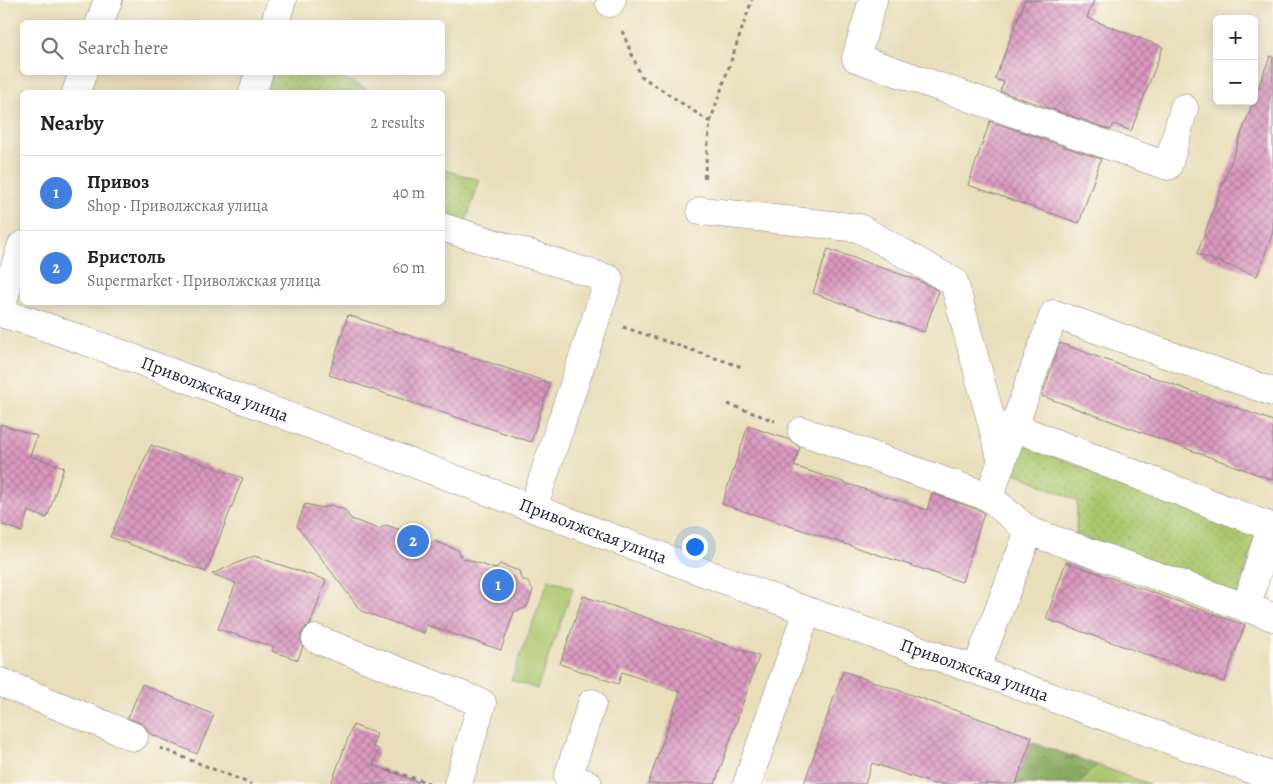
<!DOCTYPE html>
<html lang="en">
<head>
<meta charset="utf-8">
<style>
  :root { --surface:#fff; --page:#f6f6f6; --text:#222; --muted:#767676; --line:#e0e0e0; --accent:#d93025 }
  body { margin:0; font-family:Alegreya,serif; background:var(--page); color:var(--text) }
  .controls { position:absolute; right:15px; top:15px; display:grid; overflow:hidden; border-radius:8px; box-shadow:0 2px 12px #0003 }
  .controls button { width:45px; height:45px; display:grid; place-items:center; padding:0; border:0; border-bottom:1px solid var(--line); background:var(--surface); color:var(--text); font:25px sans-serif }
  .you { position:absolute; left:694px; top:546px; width:18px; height:18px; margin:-12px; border:4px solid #fff; border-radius:50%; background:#1a73e8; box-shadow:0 0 0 8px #1a73e833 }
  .badge { display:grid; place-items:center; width:32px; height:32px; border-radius:50%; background:var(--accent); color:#fff; font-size:16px; font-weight:700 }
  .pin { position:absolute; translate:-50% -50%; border:2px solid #fff; box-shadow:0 1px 5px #0006 }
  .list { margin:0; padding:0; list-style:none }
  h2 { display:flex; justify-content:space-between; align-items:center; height:65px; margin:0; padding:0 20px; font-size:21px }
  h2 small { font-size:16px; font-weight:400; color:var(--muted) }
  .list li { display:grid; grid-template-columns:32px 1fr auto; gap:15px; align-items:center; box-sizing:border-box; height:75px; padding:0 20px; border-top:1px solid var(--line) }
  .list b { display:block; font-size:19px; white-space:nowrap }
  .list p { margin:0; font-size:16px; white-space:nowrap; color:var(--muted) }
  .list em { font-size:16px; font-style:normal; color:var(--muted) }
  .icon { flex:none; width:28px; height:28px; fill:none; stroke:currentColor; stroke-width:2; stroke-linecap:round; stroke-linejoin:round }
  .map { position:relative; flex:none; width:1273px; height:784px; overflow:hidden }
  .search { position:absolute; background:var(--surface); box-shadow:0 2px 12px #0003; left:20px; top:20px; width:425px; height:55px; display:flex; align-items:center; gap:12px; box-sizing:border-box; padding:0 18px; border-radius:8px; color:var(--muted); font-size:19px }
  .panel { position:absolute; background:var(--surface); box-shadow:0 2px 12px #0003; left:20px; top:90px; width:425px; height:215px; border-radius:8px }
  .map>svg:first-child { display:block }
</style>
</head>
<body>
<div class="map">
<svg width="1273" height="784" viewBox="0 0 1273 784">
  <defs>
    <pattern id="forest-crowns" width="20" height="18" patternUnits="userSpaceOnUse" patternTransform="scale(1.25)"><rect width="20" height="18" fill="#88ab60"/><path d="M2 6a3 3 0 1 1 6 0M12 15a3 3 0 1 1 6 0" fill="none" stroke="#6f8b50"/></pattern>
    <pattern id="park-dots" width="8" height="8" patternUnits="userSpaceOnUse" patternTransform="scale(1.25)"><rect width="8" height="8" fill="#abc66c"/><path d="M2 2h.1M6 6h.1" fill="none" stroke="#93aa5e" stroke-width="1.8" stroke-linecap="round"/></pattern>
    <pattern id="building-cross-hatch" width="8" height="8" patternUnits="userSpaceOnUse" patternTransform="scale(1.25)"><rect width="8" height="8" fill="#da99bf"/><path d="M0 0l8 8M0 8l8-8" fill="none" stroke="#b07c9c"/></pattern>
  </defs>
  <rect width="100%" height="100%" fill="#fdfcf7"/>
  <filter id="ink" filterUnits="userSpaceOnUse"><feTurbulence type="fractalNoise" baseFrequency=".02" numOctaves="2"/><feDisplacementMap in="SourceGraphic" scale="10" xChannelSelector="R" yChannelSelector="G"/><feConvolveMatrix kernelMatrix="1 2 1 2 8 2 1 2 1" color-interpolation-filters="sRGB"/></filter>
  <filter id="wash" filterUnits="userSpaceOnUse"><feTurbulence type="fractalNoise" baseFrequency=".0096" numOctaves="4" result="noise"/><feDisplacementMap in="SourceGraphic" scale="20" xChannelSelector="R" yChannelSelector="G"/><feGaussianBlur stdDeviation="1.12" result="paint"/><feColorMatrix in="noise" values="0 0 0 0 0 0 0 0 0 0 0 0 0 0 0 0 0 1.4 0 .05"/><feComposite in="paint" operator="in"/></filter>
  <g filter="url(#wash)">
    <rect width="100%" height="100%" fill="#e9deb9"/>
    <g fill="#abc66c" stroke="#667454">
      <polygon points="549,579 573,588 537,689 511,680"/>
      <polygon points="1097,765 1149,784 1077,784"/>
    </g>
    <polygon fill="url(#forest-crowns)" stroke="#55664e" points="1031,742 1097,765 1077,784 1016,784"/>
    <g fill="url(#park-dots)" stroke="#667454">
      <polygon points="270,72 331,73 373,92 264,92"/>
      <polygon points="442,169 480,180 465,224 443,217"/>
      <polygon points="1017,443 1257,531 1238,596 1076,535 1077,501 1007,469"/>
    </g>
    <g id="blocks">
      <g fill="url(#building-cross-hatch)">
        <polygon points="1025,0 1094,0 1087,18 1163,47 1131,131 1114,124 1111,130 1000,91 1004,82 995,79"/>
        <polygon points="1270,56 1273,57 1273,232 1257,276 1197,254"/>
        <polygon points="990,121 1101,159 1079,223 968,185"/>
        <polygon points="828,249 920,281 939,291 924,332 813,293"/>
        <polygon points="348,315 550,383 531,442 329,375"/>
        <polygon points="1060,343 1273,421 1273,480 1042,396"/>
        <polygon points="0,424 37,436 30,456 64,467 47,518 28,511 22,532 0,524"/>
        <polygon points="748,426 790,440 800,447 794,466 927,510 932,493 981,511 984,513 962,582 722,504"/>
        <polygon points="151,445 243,478 206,572 110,537"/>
        <polygon points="305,504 323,508 331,505 345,510 351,519 379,529 386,525 409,533 420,553 434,541 458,550 462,558 472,561 495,569 500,564 519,571 521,579 527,581 533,590 527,607 514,612 501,650 426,625 424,633 361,611 297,526"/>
        <polygon points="254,556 326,580 310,625 306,627 301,634 301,641 303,646 298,660 272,651 274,647 218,629 236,583 212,574"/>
        <polygon points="1066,562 1245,625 1224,682 1046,619"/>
        <polygon points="583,596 759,656 715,784 648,784 680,692 622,672 618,684 560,664"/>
        <polygon points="843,671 1032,737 1016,784 934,784 872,763 865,784 804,784"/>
        <polygon points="142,684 214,715 197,754 149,733 146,727 140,723 128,718"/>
        <polygon points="353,725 377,734 372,747 379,749 373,765 418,782 417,784 331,784"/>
      </g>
    </g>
  </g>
  <g filter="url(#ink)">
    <use href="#blocks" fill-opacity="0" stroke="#86807a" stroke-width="1"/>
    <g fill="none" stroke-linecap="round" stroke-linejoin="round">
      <defs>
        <g id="minor">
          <polyline points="873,0 856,58 1168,166 1184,108"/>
          <polyline points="610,3 612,0"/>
          <polyline points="100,22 108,0"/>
          <polyline points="275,22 282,0"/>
          <polyline points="76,92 83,72"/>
          <polyline points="253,92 259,72"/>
          <polyline points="701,211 859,228 954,282 1002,461"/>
          <polyline points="442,227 609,279 533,508"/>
          <polyline points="0,309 22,245"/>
          <path id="s1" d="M0,313L29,321L119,353L807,611L976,670L1273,777"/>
          <polyline points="1014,427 1271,527 1246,608"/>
          <polyline points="802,431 989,497 1029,531"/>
          <polyline points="989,497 1054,314 1273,392"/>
          <polyline points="316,639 482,703 458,784"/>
          <polyline points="976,670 1029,531 1273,617"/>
          <polyline points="0,682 134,737"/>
          <polyline points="588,784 568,777 592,703"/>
          <polyline points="747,784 807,611"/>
        </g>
      </defs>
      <use href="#minor" stroke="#86807a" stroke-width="29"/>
      <g stroke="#86807a" stroke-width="3" stroke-dasharray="4 4" stroke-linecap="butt">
        <polyline points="622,31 641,76 710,122 704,181"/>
        <polyline points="710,122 752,0"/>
        <polyline points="623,327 742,367"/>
        <polyline points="728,404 775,421"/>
        <polyline points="160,748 251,784"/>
        <polyline points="388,770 429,783"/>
      </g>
      <use href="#minor" stroke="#fff" stroke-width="28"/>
    </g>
  </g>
  <g text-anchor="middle" stroke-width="4" stroke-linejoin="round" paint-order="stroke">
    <g font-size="18" fill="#22223b" stroke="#fdfcf7">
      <text dy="6" stroke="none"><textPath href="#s1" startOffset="228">Приволжская улица</textPath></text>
      <text dy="6" stroke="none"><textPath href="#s1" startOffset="632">Приволжская улица</textPath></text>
      <text dy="6" stroke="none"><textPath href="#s1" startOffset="1038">Приволжская улица</textPath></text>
    </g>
  </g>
</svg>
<div class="controls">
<button>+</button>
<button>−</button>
</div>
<div class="you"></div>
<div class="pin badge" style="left:498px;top:585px;background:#3f7fe0">1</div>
<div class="pin badge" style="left:413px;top:541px;background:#3f7fe0">2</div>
<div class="search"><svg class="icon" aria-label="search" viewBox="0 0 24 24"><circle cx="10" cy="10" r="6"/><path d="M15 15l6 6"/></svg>Search here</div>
<section class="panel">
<h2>Nearby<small>2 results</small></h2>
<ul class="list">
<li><span class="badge" style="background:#3f7fe0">1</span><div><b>Привоз</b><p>Shop · Приволжская улица</p></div><em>40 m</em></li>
<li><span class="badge" style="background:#3f7fe0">2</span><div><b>Бристоль</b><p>Supermarket · Приволжская улица</p></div><em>60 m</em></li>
</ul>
</section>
</div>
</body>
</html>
